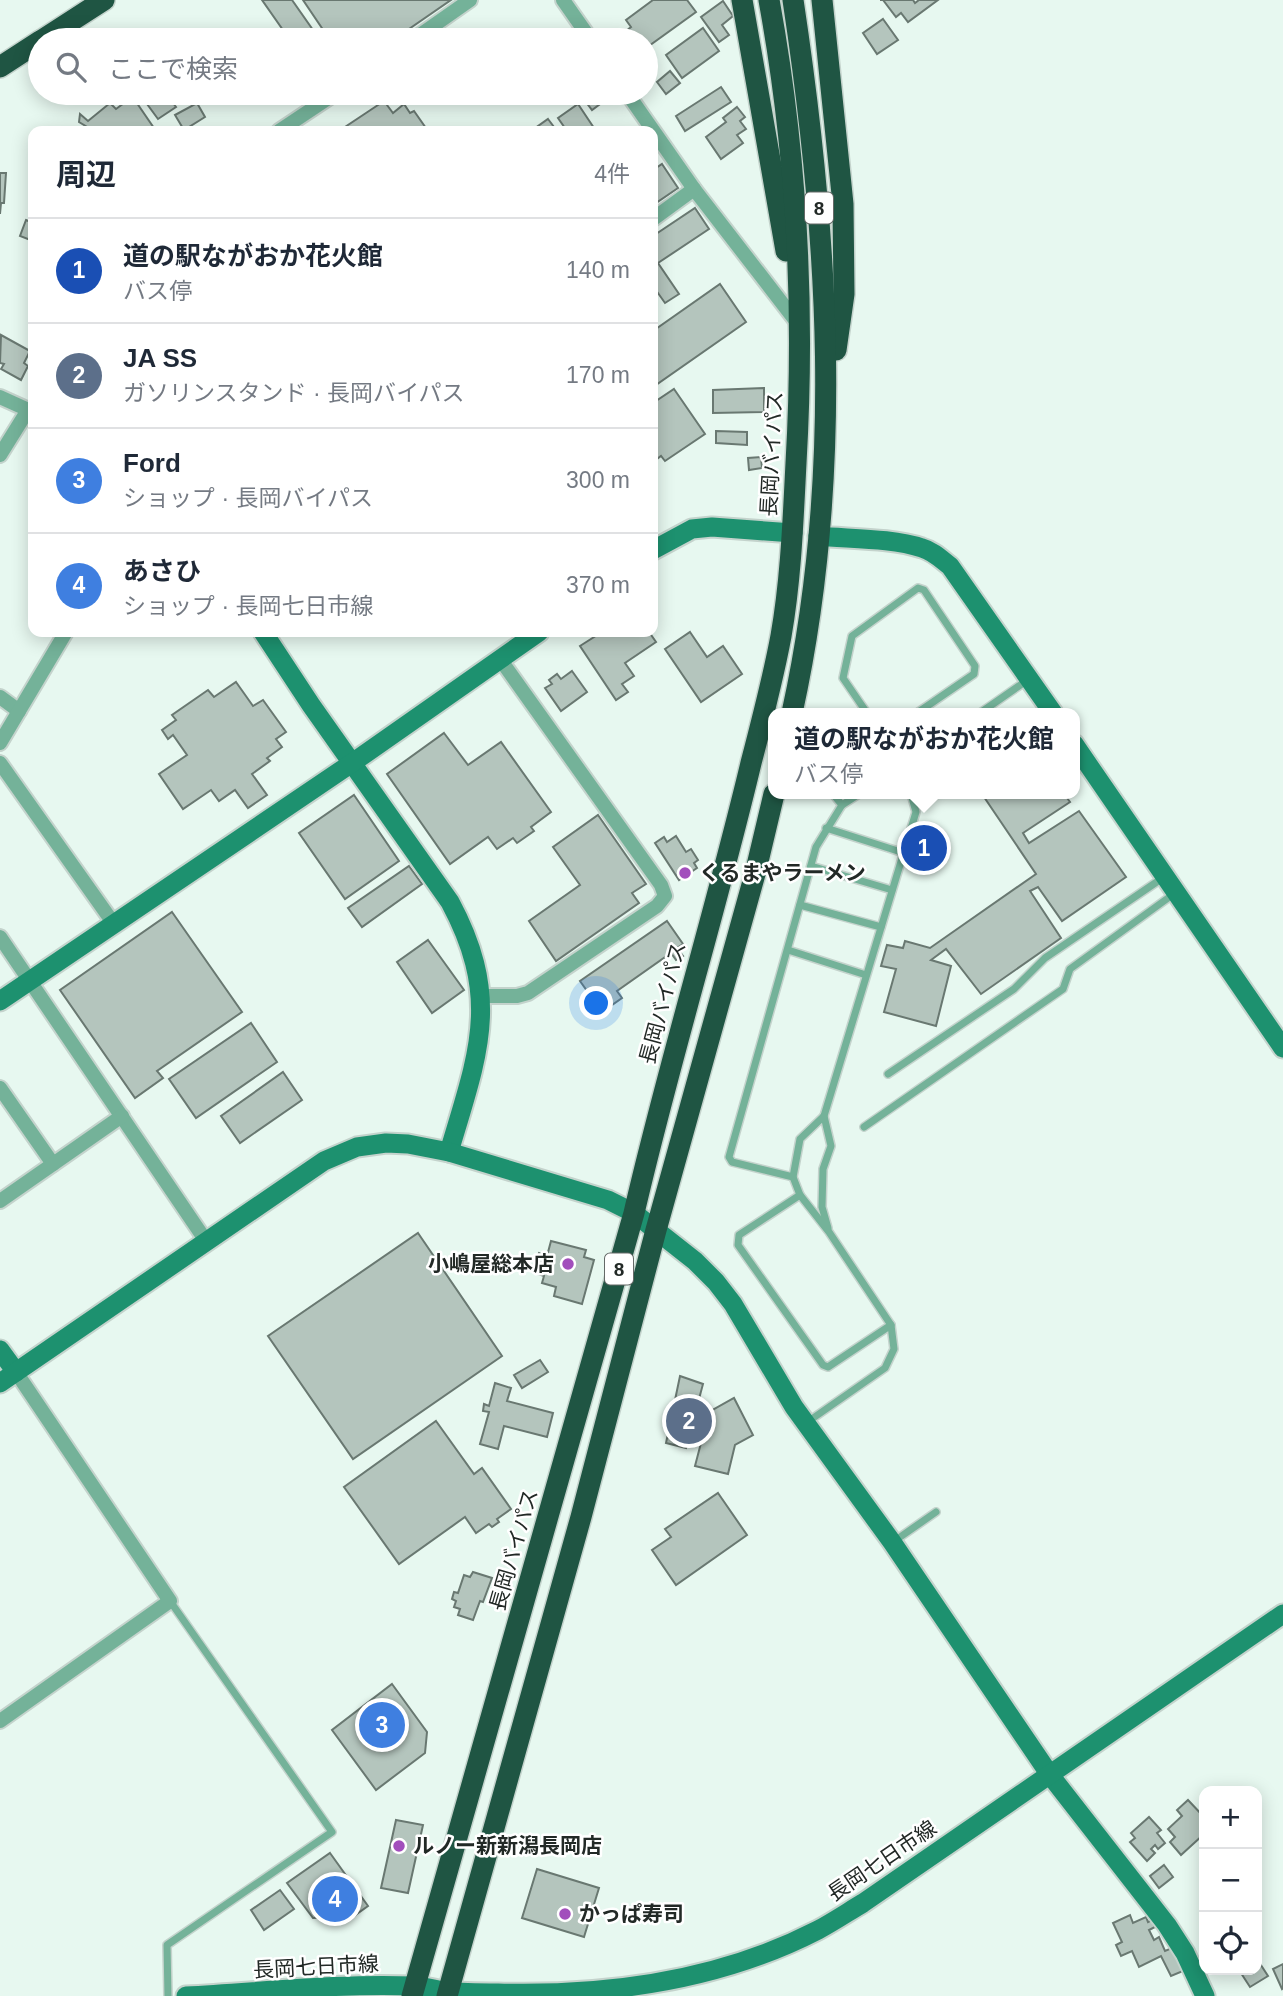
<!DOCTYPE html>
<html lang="ja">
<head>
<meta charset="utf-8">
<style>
  :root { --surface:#fff; --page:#f2f2f3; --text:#1f2937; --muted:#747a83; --line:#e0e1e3; --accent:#0b8043 }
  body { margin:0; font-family:Helvetica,"Noto Sans JP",sans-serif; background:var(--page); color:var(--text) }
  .controls { position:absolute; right:21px; bottom:21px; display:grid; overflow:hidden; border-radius:14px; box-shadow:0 4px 18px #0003 }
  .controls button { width:63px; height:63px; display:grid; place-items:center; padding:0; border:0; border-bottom:2px solid var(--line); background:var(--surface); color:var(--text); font:35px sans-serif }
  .you { position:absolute; left:597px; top:1004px; width:24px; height:24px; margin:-18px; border:5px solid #fff; border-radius:50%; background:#1a73e8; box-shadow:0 0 0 10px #1a73e833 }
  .badge { display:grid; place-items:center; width:46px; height:46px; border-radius:50%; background:var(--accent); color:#fff; font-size:23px; font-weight:700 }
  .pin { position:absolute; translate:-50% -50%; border:4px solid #fff; box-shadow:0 2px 7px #0006 }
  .popup { position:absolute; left:768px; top:708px; width:312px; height:91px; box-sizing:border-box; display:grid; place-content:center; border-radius:14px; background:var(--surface); filter:drop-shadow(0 2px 5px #0005); font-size:23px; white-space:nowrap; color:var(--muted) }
  .popup b { font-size:26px; color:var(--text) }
  .popup::after { content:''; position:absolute; left:50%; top:100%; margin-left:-14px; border:14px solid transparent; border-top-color:var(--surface) }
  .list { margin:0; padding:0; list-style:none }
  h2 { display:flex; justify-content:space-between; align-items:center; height:91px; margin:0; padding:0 28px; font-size:30px }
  h2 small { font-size:23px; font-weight:400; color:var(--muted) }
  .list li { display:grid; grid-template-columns:46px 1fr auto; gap:21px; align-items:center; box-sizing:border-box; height:105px; padding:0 28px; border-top:2px solid var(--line) }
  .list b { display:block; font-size:26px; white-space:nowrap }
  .list p { margin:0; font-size:23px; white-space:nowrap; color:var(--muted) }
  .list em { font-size:23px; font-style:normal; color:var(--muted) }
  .icon { flex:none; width:38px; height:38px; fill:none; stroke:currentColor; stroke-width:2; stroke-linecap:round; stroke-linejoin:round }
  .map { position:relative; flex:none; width:1283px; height:1996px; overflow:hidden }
  .search { position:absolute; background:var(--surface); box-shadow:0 4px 18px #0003; left:28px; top:28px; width:630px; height:77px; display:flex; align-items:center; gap:18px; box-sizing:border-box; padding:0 24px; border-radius:38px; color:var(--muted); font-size:26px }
  .panel { position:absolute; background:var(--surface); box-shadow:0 4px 18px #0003; left:28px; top:126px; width:630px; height:511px; border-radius:14px }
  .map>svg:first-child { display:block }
</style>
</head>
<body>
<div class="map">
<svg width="1283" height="1996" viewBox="0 0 1283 1996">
  <rect width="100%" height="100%" fill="#e7f8f0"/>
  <g fill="#b4c5bd" stroke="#697871" stroke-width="2">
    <polygon points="262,0 292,0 320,40 290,40"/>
    <polygon points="303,0 451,0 393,40 330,40"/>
    <polygon points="653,0 687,0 696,12 646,48 646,40 640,40 637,37 632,40 626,31 631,27 626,20"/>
    <polygon points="880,0 913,0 915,3 919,0 938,0 908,22 901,13 896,17 883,0"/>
    <polygon points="723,1 733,16 722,25 729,35 719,42 701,17"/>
    <polygon points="883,19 898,40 877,54 863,33"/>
    <polygon points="703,28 719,51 682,78 666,55"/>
    <polygon points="670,71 680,83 666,94 657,82"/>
    <polygon points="721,87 731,102 685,131 676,116"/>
    <polygon points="116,93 130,93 156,131 94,131 79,122 80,114 88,121 110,103 116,109 124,103"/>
    <polygon points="139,93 175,93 176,94 170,99 176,107 158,119"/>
    <polygon points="591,93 608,93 611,96 592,110 583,98"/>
    <polygon points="384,101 393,113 404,104 410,113 414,111 428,131 339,131"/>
    <polygon points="197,103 205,117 184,130 175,115"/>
    <polygon points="578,104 596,131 567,131 558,118"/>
    <polygon points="737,107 745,117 740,121 746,129 737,135 743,143 721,159 706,137 726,122 723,118"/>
    <polygon points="548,119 557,131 531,131"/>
    <polygon points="662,164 678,188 653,205 653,170"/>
    <polygon points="0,173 6,173 4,203 1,203 0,214"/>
    <polygon points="695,208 709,229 658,263 679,294 665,303 653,286 653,236"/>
    <polygon points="26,220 33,223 33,241 20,236"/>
    <polygon points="720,284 746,322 653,387 653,331"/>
    <polygon points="1,335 30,351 24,363 28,366 21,380 1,369 4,364 0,363"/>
    <polygon points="764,388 764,412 713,413 713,390"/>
    <polygon points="674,389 705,434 665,461 661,456 653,462 653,403"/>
    <polygon points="716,431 747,432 747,445 716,443"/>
    <polygon points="761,457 762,468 749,470 748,458"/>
    <polygon points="602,632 649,632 656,642 625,663 634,676 622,684 628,692 616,700 580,646"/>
    <polygon points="690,632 707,657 723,646 742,674 701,702 665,649"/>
    <polygon points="572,671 587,692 561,711 545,688 552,684 549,680 557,674 561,679"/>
    <polygon points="236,682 253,706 263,700 286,732 276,739 282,747 267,758 270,761 252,774 267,795 248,808 235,790 219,801 211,790 183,809 159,774 187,755 173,735 168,739 162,730 176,720 172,715 208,690 214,697"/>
    <polygon points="444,733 468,765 501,742 551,812 531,827 534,831 517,843 513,838 497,849 488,837 450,864 387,774"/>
    <polygon points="982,794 1064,794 1070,802 1023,833 1029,843 1079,811 1126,877 1062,921 1038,887 1030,891 1061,938 981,994 946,949 931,960 951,966 936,1026 884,1012 896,969 881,966 887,945 903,948 905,941 930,948 1036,874"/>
    <polygon points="354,795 399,861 345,899 299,833"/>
    <polygon points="598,815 646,884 632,893 639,903 556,961 529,921 580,885 553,847"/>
    <polygon points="676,836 686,852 691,849 698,860 694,863 697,868 679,880 655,843 664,837 667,842"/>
    <polygon points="409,866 422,884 362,927 348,908"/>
    <polygon points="172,912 242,1012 157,1071 163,1078 135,1098 60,990"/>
    <polygon points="667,921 683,944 677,948 683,956 676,960 671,953 617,991 622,998 602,1012 580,981"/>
    <polygon points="428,940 464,990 432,1013 397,962"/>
    <polygon points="251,1023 277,1062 196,1118 169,1079"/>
    <polygon points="283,1072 302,1100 240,1143 221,1116"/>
    <polygon points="418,1233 502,1356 353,1459 268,1336"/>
    <polygon points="551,1241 586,1250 584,1257 594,1260 582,1304 554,1296 556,1287 542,1283 544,1276 538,1274 541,1266 535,1264 539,1253 547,1256"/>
    <polygon points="540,1360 548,1372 522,1388 514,1375"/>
    <polygon points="680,1376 703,1384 695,1414 707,1418 709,1412 734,1398 753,1435 735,1445 728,1474 695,1466 701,1443 688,1439 686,1448 666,1443"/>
    <polygon points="495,1383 511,1388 507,1401 553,1413 547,1437 504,1426 498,1449 480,1444 489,1412 483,1411 484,1404 489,1406"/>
    <polygon points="436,1421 474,1474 482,1468 511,1509 497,1519 499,1522 492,1527 489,1524 476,1533 465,1517 399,1564 344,1487"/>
    <polygon points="718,1493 747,1535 676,1585 652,1550 671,1537 665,1529"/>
    <polygon points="473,1572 492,1578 483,1602 480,1601 473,1620 458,1615 460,1609 454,1607 456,1601 452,1599 454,1592 458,1593 464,1575 470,1577"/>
    <polygon points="392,1684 427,1732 425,1753 376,1790 332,1730"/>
    <polygon points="1188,1800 1204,1817 1204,1834 1181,1855 1170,1842 1175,1837 1168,1829 1182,1816 1177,1810"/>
    <polygon points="1149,1817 1161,1830 1157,1833 1165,1843 1158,1849 1155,1845 1151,1849 1155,1853 1147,1861 1130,1842 1135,1838 1131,1833"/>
    <polygon points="396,1820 423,1825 408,1893 381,1888"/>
    <polygon points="330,1853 368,1906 354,1916 313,1918 287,1883"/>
    <polygon points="1164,1865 1173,1877 1159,1888 1150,1876"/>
    <polygon points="537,1869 599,1888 584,1937 522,1918"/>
    <polygon points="280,1890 294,1909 264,1930 251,1910"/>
    <polygon points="1130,1915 1133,1923 1146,1917 1148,1922 1152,1920 1155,1927 1149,1930 1154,1940 1159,1937 1165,1951 1172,1948 1183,1971 1171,1976 1161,1956 1139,1967 1132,1951 1121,1956 1116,1945 1122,1942 1113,1923"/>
    <polygon points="1257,1959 1268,1976 1250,1987 1239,1970 1257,1970"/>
    <polygon points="1283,1964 1283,1988 1282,1989 1273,1969"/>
  </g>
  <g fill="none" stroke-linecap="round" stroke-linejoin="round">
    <defs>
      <g id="lane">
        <polyline points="867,713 843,678 852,636 918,588 924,590 975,666 974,674 917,713"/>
        <polyline points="980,713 1029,679"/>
        <polyline points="833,794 842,805"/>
        <polyline points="826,828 904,853"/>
        <polyline points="811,866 892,890"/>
        <polyline points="800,905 881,927"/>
        <polyline points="788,950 866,975"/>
        <polyline points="888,1074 1014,989 1045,958 1164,877"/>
        <polyline points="824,1116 831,1146 823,1169 822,1207 828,1228"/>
        <polyline points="864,1127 1063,989 1070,969 1175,893"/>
        <polyline points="793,1177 732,1162 729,1157 816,847 842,805 859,794"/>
        <polyline points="800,1195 739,1235 738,1245 823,1365 828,1367 891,1325"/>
        <polyline points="806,1423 885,1368 894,1349 891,1325 829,1232 800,1195 793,1177 800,1139 824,1116 916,812 911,794"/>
        <polyline points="893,1542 936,1512"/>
        <polyline points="168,1996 167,1945 332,1832 170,1601"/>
      </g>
      <g id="street">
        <polyline points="563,0 591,40"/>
        <polyline points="413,40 470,0"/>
        <polyline points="627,93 694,189 799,325"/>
        <polyline points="279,131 336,93"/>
        <polyline points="653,219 694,189"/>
        <polyline points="0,397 33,412"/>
        <polyline points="0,455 28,410"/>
        <polyline points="0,697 19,711"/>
        <polyline points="0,743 66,632"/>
        <polyline points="0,763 114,924"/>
        <polyline points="0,937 206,1241"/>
        <polyline points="481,996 517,996 528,993 657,906 665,896 661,885 500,659"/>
        <polyline points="0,1088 53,1164"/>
        <polyline points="0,1201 122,1116"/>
        <polyline points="0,1721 170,1601 16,1372"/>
      </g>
      <g id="secondary">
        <path d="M818,536C850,539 892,538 922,548C933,551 941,559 950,566L1053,713"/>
        <polyline points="653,550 692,529 712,527 793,533"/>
        <path d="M263,632L311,705L450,902C502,999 478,1054 449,1152"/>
        <polyline points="1074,744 1283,1048"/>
        <polyline points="0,1001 352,763 539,632"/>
        <polyline points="0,1350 16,1372"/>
        <polyline points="0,1383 324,1161 357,1147 386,1143 408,1144 449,1152 608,1200 634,1213 695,1261 716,1282 733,1304 794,1407 892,1542 1050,1775 1167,1925 1185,1953 1205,1996"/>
        <path d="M186,1996C262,1992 339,1983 414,1986C425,1986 435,1990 445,1991C463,1993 481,1993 498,1993C608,1996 719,1981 818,1930C833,1922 848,1912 863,1903L1283,1614"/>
      </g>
      <g id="highway">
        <polyline points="742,0 786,251"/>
        <polyline points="822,0 843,204 844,294 836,350"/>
        <polyline points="42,40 104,0"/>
        <polyline points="0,67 40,41"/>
        <path d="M792,713C844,476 829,238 793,0"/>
        <path d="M412,1996L634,1213C669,1062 715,914 751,763C762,721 773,679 781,636C791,579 793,521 796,463C805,308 797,153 769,0"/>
        <polyline points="447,1996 581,1517 656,1230 755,874 774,794"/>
      </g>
    </defs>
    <use href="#lane" stroke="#c4d3cc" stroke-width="10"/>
    <use href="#street" stroke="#c4d3cc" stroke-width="18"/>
    <use href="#secondary" stroke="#c4d3cc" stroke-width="23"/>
    <use href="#highway" stroke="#c4d3cc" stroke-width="24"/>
    <use href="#lane" stroke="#74b299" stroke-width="7"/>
    <use href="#street" stroke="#74b299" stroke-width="14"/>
    <use href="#secondary" stroke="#1d916f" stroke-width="19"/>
    <use href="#highway" stroke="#1f5543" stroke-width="21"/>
  </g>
  <g fill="#a24ebc" stroke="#fff" stroke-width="2.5">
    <circle cx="685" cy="873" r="7"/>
    <circle cx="568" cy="1264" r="7"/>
    <circle cx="399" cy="1846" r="7"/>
    <circle cx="565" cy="1914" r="7"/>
  </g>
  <g text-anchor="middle" stroke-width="5" stroke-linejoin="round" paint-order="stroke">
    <g fill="#fff" stroke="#646967" stroke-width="2">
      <rect x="805" y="192.5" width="28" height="31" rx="5"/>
      <rect x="605" y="1253.5" width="28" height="31" rx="5"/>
    </g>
    <g font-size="19" font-weight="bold" fill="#222926">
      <text x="819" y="215">8</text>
      <text x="619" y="1276">8</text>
    </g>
    <g font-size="21" fill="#222926" stroke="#fff">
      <text transform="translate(772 454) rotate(-87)" y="7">長岡バイパス</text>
      <text transform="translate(663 1003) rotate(-75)" y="7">長岡バイパス</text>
      <text transform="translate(514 1550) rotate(-74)" y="7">長岡バイパス</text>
      <text transform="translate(882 1861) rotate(-34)" y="7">長岡七日市線</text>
      <text transform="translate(316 1967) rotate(-3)" y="7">長岡七日市線</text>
    </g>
    <g font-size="21" font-weight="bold" fill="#222926" stroke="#fff" text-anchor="start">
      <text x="699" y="880">くるまやラーメン</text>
      <text x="554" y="1271" text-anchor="end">小嶋屋総本店</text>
      <text x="413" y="1853">ルノー新新潟長岡店</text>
      <text x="579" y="1921">かっぱ寿司</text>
    </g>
  </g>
</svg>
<div class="controls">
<button>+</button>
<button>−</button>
<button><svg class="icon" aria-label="locate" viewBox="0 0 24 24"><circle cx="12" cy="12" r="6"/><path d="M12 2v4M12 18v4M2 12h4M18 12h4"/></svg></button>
</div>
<div class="you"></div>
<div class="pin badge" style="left:924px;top:848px;background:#1a4fb4">1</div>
<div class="popup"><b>道の駅ながおか花火館</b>バス停</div>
<div class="pin badge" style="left:689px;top:1421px;background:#5c6f8a">2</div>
<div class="pin badge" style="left:382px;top:1725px;background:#3f7fe0">3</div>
<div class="pin badge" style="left:335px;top:1899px;background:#3f7fe0">4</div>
<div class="search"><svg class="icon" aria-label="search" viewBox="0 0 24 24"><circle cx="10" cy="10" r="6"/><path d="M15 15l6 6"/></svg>ここで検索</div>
<section class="panel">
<h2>周辺<small>4件</small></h2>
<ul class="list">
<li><span class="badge" style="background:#1a4fb4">1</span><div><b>道の駅ながおか花火館</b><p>バス停</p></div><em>140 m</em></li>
<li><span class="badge" style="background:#5c6f8a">2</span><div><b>JA SS</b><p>ガソリンスタンド · 長岡バイパス</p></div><em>170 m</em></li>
<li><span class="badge" style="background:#3f7fe0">3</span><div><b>Ford</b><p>ショップ · 長岡バイパス</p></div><em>300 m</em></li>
<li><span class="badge" style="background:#3f7fe0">4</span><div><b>あさひ</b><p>ショップ · 長岡七日市線</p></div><em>370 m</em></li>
</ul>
</section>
</div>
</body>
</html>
